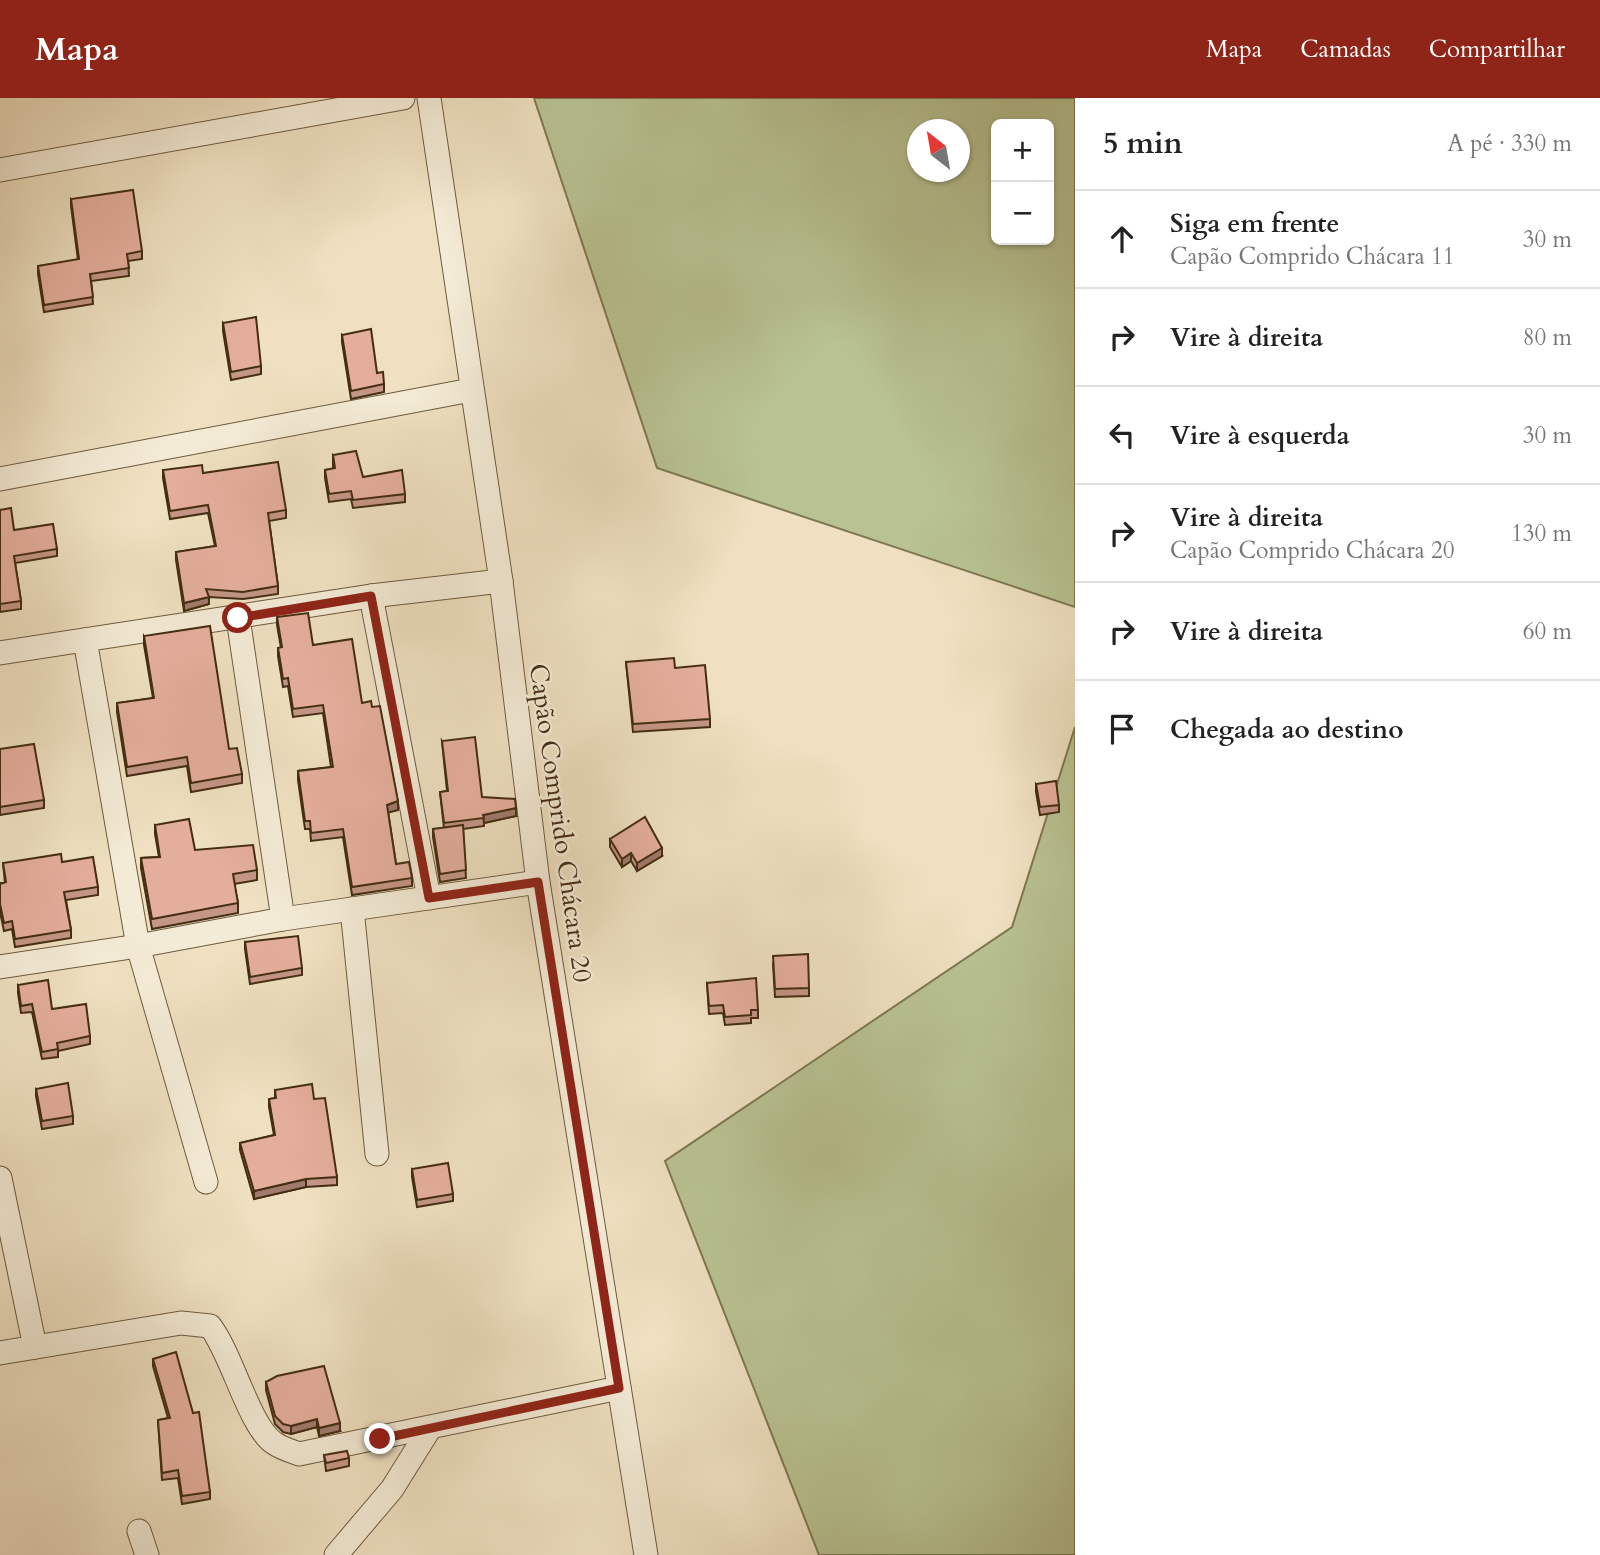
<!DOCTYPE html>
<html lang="pt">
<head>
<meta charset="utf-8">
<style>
  :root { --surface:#fff; --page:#f6f6f6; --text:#222; --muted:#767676; --line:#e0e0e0; --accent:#8f2418 }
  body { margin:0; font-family:Cardo,serif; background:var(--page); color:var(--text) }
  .controls { position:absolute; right:21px; top:21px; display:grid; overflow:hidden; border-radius:10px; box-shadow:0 2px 5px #0004 }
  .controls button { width:63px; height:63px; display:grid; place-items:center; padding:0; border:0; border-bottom:2px solid var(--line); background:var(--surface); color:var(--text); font:35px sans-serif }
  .compass { position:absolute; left:907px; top:21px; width:63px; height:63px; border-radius:50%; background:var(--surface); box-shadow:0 2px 5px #0004; rotate:329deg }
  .stop { position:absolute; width:21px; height:21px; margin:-16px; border:5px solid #8f2418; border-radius:50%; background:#fff }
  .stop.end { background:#8f2418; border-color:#fff; box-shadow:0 2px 7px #0008 }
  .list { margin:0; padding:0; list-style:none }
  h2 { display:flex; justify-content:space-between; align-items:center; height:91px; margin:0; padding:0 28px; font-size:30px }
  h2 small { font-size:23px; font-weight:400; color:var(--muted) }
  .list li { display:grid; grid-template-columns:46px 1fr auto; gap:21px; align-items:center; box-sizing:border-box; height:98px; padding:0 28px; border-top:2px solid var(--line) }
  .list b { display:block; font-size:26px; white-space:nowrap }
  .list p { margin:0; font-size:23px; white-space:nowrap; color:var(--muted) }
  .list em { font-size:23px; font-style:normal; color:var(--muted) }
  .icon { flex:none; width:38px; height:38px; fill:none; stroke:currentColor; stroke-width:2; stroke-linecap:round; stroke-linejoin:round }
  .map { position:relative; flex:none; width:1075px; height:1457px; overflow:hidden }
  header { display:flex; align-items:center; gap:42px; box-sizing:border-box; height:98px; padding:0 35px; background:var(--accent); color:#fff }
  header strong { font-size:33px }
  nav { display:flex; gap:38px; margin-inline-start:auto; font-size:24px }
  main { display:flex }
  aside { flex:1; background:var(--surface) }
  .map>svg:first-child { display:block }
</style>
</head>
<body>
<header>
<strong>Mapa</strong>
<nav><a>Mapa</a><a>Camadas</a><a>Compartilhar</a></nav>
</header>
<main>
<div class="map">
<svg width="1075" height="1457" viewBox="0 0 1075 1457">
  <rect width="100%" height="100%" fill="#eee0c0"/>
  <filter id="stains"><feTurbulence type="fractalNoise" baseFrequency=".00286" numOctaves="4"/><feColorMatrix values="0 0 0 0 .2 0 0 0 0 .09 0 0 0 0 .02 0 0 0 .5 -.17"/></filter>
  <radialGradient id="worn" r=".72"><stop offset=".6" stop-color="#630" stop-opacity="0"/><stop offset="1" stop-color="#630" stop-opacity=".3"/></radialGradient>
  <g fill="#b8c292" stroke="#7e7852" stroke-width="2" fill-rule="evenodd">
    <path d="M534,0H1075V509L657,370ZM996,26H1049V142H996ZM918,32H960V74H918Z"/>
    <polygon points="1075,629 1075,1457 819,1457 665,1063 1012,829"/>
  </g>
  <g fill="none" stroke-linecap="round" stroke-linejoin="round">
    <defs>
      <g id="minor">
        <polyline points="429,0 501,483 538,784 646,1457"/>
        <polyline points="0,72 403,0"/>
        <polyline points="0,381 471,292"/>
        <polyline points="371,498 429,800"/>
        <polyline points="238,520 283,821"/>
        <polyline points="85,542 138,848 206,1084"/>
        <polyline points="0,555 371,498 501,483"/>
        <polyline points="352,811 377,1056"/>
        <polyline points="0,869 138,848 283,821 538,784"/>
        <polyline points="0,1080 35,1249"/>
        <path d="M0,1255L181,1225L210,1228C232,1256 249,1328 274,1345C281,1350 291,1353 299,1356L619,1290"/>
        <polyline points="139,1433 147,1457"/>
        <polyline points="336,1457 392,1391 430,1330"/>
      </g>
    </defs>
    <use href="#minor" stroke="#6e5a3e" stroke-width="25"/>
    <use href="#minor" stroke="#f4ebd6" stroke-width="23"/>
  </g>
  <g fill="#c49686" stroke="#442d12" stroke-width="2">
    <polygon points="71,101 142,153 142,161 128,163 129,178 91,183 93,206 44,214 38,176 38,168 78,162 71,108"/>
    <polygon points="223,225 261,268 261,276 231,282 223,233"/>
    <polygon points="342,237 377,275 384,286 384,294 351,301 342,244"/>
    <polygon points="333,357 363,379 405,396 405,404 353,410 351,401 329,404 325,380 325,372 333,371"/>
    <polygon points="163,372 203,375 286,412 286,420 269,423 278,488 278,496 243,501 209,499 209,506 184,513 176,462 176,454 215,448 208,415 170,421 163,380"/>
    <polygon points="0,412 14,432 57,451 57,458 15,465 21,503 21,511 0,514"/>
    <polygon points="277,519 313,547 362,605 398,712 388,714 396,766 412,780 412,788 352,797 343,739 311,743 310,731 305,731 298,682 298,673 331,669 323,615 293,619 288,588 283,589 278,558 278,550 281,550 277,527"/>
    <polygon points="144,538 229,651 242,676 242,685 191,694 187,668 127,678 117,614 117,605 153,600 144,547"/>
    <polygon points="626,564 675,570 710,621 710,629 633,634"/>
    <polygon points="442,643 482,699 516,718 484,725 484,728 463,731 466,780 440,784 433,739 433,731 444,730 440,694 447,693"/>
    <polygon points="0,651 44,702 44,710 0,717"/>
    <polygon points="1036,686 1059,707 1059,714 1040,717 1036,694"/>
    <polygon points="155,727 195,752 257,772 257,782 234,786 238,805 238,815 152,831 141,770 141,760 159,759 155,736"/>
    <polygon points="610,741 662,758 637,773 631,763 622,769 610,749"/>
    <polygon points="62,764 98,789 98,797 66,802 71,832 71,840 15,849 12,831 4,833 0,814 0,785 5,785 3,765"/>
    <polygon points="245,844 302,870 302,877 250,886 245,851"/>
    <polygon points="773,866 809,890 809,898 775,899"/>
    <polygon points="707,885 758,912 758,920 751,920 751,925 725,927 723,915 709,916"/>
    <polygon points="18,887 90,938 90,946 58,953 58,959 42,961 32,914 21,915 18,895"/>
    <polygon points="36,991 73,1018 73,1026 42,1031 36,998"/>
    <polygon points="275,992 314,1001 337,1079 337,1087 306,1089 254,1101 240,1052 240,1045 274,1037 269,1009 269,1001 275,1000"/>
    <polygon points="412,1071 453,1096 453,1103 417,1109 412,1079"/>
    <polygon points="153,1261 210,1394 210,1401 182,1406 178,1380 162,1382 158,1322 168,1320 153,1268"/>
    <polygon points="266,1284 340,1333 319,1338 317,1329 291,1336 283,1334 275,1326 266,1292"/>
    <polygon points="324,1357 349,1360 349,1368 326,1373"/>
  </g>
  <g fill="#a07a6d" stroke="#442d12" stroke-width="2">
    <polygon points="209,499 209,506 184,513 184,505"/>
    <polygon points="398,703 398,712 387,715 387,707"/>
    <polygon points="516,710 516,718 484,725 483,717"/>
    <polygon points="662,750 662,758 637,773 637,765"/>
    <polygon points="631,755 631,763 622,769 622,761"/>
    <polygon points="306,1081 306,1089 254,1101 254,1093"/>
    <polygon points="317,1321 317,1329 291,1336 291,1328"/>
    <polygon points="340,1325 340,1333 319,1338 319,1330"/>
  </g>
  <g fill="#e4ae9c" stroke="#442d12" stroke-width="2">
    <polygon points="133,92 142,153 127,156 129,170 90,176 93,199 44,207 38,168 79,161 71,101"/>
    <polygon points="256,219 261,268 231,274 223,225"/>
    <polygon points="371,231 377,275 383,274 384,286 351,293 342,237"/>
    <polygon points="356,353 363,379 402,372 405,396 353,402 351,393 329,396 325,372 335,370 333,357"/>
    <polygon points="278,364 286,412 268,415 278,488 243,494 206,491 209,499 184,505 176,454 216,448 208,407 170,413 163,372 202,367 203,375"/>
    <polygon points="11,410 14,432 53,426 57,451 14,458 21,503 0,506 0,412"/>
    <polygon points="308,515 313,547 352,541 362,605 371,603 372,609 380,608 398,703 387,707 396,766 409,764 412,780 352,789 343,731 311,735 310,723 305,723 298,673 333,669 323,607 293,611 288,580 283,581 281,568 278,550 282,549 277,519"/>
    <polygon points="210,528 229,651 237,650 242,676 191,685 187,659 127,669 117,605 154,600 144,538"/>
    <polygon points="674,560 675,570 705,567 710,621 633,626 626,564"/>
    <polygon points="475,639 482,699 515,701 516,710 483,717 484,720 444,725 440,694 448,693 442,643"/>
    <polygon points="34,646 44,702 0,709 0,651"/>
    <polygon points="1056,683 1059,707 1040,709 1036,686"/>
    <polygon points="645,719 662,750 637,765 631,755 622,761 610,741"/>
    <polygon points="189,721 195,752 253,747 257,772 233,776 238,805 152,821 141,760 160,759 155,727"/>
    <polygon points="463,727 466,772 440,776 433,731"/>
    <polygon points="61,756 62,764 93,759 98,789 64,794 71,832 15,841 12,823 4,825 0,806 0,786 6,784 3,765"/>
    <polygon points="298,838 302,870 250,879 245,844"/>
    <polygon points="808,856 809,890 775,891 773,858"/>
    <polygon points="756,880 758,912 751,912 751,917 725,919 723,907 709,908 707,885"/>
    <polygon points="48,882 52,911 86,906 90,938 57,945 58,951 42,954 32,906 21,908 18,887"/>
    <polygon points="68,985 73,1018 42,1023 36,991"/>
    <polygon points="312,986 314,1001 325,1000 337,1079 306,1081 254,1093 240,1045 275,1037 269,1001 276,1000 275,992"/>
    <polygon points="448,1065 453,1096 417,1102 412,1071"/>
    <polygon points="176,1254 193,1315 199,1314 210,1394 182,1398 178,1372 162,1375 158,1322 170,1320 153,1261"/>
    <polygon points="324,1268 340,1325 319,1330 317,1321 291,1328 283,1326 275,1318 266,1284 277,1278"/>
    <polygon points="347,1353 349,1360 326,1365 324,1357"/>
  </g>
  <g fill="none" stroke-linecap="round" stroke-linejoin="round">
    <polyline stroke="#8f2418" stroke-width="9" points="238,520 371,498 429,800 538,784 619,1290 380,1341"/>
  </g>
  <g text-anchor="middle" stroke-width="5" stroke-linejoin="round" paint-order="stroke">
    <g font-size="26" fill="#442d12" stroke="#f4ebd6">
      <text transform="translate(561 725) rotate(82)" y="9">Capão Comprido Chácara 20</text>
    </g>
  </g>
  <rect width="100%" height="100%" filter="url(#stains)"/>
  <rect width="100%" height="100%" fill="url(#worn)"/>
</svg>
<div class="controls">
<button>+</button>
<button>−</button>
</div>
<svg class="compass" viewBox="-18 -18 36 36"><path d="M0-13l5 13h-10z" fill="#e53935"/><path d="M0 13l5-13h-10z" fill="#767676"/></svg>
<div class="stop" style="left:238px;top:520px"></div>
<div class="stop end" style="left:380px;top:1341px"></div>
</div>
<aside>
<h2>5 min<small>A pé · 330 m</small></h2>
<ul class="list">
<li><svg class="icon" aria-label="ahead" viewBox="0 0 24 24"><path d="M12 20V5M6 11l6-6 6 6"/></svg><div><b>Siga em frente</b><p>Capão Comprido Chácara 11</p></div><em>30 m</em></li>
<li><svg class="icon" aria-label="right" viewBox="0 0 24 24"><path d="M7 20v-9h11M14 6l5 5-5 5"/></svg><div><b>Vire à direita</b></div><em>80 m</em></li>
<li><svg class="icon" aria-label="left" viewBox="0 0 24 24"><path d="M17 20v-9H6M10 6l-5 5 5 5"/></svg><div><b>Vire à esquerda</b></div><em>30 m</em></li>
<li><svg class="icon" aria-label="right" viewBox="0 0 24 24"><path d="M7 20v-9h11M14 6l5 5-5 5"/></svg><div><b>Vire à direita</b><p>Capão Comprido Chácara 20</p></div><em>130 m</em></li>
<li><svg class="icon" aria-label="right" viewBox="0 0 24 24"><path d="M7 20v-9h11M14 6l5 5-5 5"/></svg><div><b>Vire à direita</b></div><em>60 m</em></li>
<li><svg class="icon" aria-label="arrive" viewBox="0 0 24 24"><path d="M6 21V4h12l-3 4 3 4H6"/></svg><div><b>Chegada ao destino</b></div></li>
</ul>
</aside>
</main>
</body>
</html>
